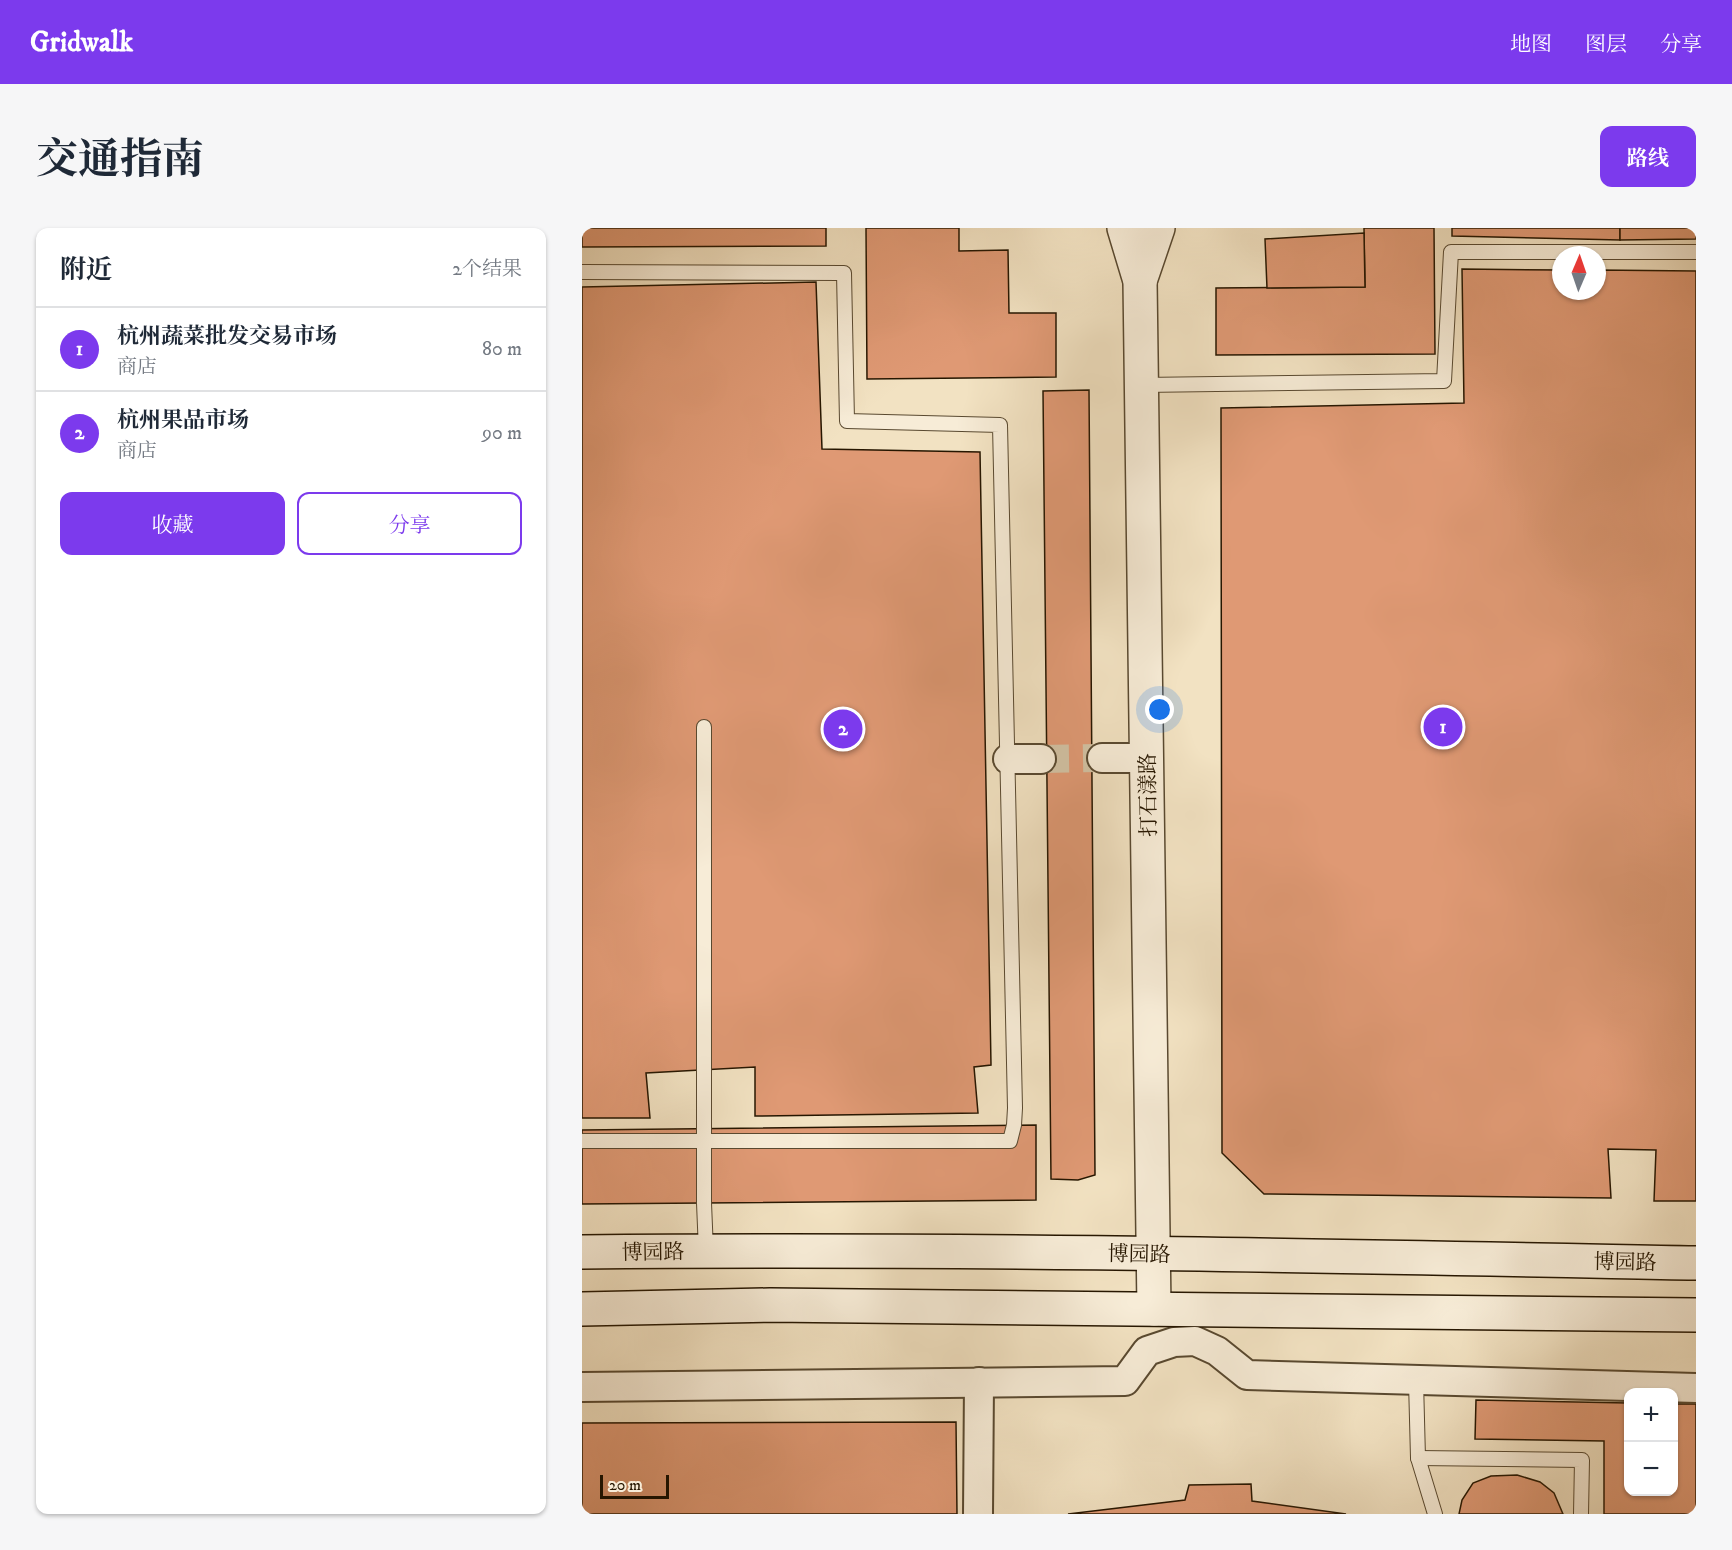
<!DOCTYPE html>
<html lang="zh">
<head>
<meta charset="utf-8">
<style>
  :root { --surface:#fff; --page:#f6f6f7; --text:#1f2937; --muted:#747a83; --line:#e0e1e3; --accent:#7c3aed }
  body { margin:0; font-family:"IM FELL DW Pica","Noto Serif SC",serif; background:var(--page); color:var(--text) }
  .controls { position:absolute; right:18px; bottom:18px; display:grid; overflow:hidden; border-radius:12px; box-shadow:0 2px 4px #0004 }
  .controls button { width:54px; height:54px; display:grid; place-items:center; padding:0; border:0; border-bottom:2px solid var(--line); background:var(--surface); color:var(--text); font:30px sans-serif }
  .compass { position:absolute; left:970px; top:18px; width:54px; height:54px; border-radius:50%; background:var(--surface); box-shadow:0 2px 4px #0004; rotate:2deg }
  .scale { position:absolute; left:18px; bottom:15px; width:69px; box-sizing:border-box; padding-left:6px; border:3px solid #261600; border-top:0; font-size:16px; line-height:21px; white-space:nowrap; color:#261600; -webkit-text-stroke:4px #f7ecd7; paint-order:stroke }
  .you { position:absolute; left:578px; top:482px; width:21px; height:21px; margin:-15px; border:4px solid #fff; border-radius:50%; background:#1a73e8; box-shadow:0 0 0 9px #1a73e833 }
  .badge { display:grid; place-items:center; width:39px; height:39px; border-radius:50%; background:var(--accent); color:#fff; font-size:20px; font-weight:700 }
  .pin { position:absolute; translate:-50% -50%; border:3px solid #fff; box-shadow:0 2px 6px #0006 }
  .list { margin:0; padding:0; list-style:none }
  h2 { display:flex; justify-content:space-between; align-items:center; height:78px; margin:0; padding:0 24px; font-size:26px }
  h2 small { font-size:20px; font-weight:400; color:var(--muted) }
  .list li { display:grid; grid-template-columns:39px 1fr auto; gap:18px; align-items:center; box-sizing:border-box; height:84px; padding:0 24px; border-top:2px solid var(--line) }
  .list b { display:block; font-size:22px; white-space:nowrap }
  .list p { margin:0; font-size:20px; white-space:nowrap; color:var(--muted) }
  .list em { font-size:20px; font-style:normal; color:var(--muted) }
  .actions { display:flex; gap:12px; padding:18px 24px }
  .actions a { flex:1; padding:14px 0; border:2px solid var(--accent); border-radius:12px; text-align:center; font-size:21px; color:var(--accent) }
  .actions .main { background:var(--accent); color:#fff }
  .map { position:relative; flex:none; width:1114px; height:1286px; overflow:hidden; border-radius:12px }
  header { display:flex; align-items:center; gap:36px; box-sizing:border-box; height:84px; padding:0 30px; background:var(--accent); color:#fff }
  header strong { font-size:28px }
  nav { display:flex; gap:33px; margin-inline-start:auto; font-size:21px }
  .intro { display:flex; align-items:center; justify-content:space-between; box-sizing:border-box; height:144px; padding:0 36px }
  h1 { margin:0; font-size:42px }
  .button { padding:15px 27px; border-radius:12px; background:var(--accent); color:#fff; font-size:21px; font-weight:700 }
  main { display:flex; gap:36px; padding:0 36px }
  aside { flex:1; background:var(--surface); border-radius:12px; box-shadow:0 2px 4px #0004 }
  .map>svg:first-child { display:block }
</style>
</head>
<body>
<header>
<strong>Gridwalk</strong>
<nav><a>地图</a><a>图层</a><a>分享</a></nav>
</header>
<div class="intro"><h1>交通指南</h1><a class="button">路线</a></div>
<main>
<aside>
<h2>附近<small>2个结果</small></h2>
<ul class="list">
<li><span class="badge">1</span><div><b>杭州蔬菜批发交易市场</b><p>商店</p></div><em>80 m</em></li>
<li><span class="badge">2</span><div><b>杭州果品市场</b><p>商店</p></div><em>90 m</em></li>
</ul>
<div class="actions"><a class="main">收藏</a><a>分享</a></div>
</aside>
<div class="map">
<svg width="1114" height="1286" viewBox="0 0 1114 1286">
  <rect width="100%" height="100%" fill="#f2e2c2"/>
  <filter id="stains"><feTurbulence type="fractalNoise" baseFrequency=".00333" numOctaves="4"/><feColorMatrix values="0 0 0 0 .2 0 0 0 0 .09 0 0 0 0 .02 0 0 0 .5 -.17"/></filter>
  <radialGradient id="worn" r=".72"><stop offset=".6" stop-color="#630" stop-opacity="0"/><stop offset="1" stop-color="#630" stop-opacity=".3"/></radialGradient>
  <g fill="#df9974" stroke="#261600" stroke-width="1.5">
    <polygon points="0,0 244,0 244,18 0,19"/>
    <polygon points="284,0 377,0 377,23 426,22 427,85 474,85 474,149 285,151"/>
    <polygon points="782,0 852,0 853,126 634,127 634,60 783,59"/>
    <polygon points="870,0 1038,0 1038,12 870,8"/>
    <polygon points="1038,0 1114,0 1114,11 1038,12"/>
    <polygon points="782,5 783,59 685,60 683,11"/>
    <polygon points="880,41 979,42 979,63 1015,63 1015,42 1114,43 1114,973 1072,973 1074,922 1026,921 1029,970 682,966 640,925 639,180 882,175"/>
    <polygon points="234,54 240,221 398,224 409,837 392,839 396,885 173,888 173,839 64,845 68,890 0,890 0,59"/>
    <polygon points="507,162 513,947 496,952 469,951 461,163"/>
    <polygon points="454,897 454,972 0,976 0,902"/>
    <polygon points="894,1172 1046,1175 1046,1264 1092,1264 1092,1176 1114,1176 1114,1286 1022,1286 1022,1213 893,1211"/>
    <polygon points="374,1194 375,1286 0,1286 0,1195"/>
    <polygon points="935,1247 958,1254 972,1265 981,1286 877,1286 880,1272 891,1255 909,1248"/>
    <polygon points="669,1256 670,1273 764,1286 486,1286 603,1272 607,1257"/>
  </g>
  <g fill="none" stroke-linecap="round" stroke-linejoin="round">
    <polyline stroke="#d3c3a5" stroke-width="28" stroke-dasharray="28 14" stroke-linecap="butt" points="459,531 520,530"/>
    <defs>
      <g id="service">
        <polyline points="0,44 262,45 265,193 418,197 433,880 432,897 428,913 0,913"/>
        <polyline points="560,157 862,153 869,24 1114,24"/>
        <polyline points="122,499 122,975 124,1023"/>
        <polyline points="834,1153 836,1230 853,1286"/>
        <polyline points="836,1230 1000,1232 999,1286"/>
      </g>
      <g id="minor">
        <polyline points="520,530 565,530"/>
        <polyline points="426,531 459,531"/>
        <polyline points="0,1159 543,1153 565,1123 592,1114 613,1113 635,1123 665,1147 1114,1160"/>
        <polyline points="396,1286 397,1154"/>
      </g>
      <g id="tertiary">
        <polyline points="542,0 558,53 572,1081"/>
        <polyline points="558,53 576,0"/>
      </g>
      <g id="secondary">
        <path d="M0,1024C371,1020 743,1028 1114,1035"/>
        <polyline points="0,1081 188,1077 1114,1087"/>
      </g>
    </defs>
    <use href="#service" stroke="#594930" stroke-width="16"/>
    <use href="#minor" stroke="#594930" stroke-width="32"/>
    <use href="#tertiary" stroke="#594930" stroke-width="36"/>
    <use href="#secondary" stroke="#261600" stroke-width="36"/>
    <use href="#service" stroke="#f7ecd7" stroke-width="14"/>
    <use href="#minor" stroke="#f7ecd7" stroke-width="28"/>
    <use href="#tertiary" stroke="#f7ecd7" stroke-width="33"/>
    <use href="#secondary" stroke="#f7ecd7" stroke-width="33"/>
  </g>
  <g text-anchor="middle" stroke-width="4.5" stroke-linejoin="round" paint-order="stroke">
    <g font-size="21" fill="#261600" stroke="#f7ecd7">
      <text transform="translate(566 567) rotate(-91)" y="7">打石漾路</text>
      <text transform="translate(71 1024) rotate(-1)" y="7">博园路</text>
      <text transform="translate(557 1026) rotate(1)" y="7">博园路</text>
      <text transform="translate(1043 1034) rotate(1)" y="7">博园路</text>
    </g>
  </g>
  <rect width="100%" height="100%" filter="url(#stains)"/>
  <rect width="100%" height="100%" fill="url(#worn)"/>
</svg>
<div class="controls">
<button>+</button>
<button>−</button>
</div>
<svg class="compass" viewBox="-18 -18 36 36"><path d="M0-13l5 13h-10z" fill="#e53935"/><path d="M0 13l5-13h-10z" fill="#747a83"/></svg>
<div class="scale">20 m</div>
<div class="you"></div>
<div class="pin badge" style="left:861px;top:499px">1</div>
<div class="pin badge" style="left:261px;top:501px">2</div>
</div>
</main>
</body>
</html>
